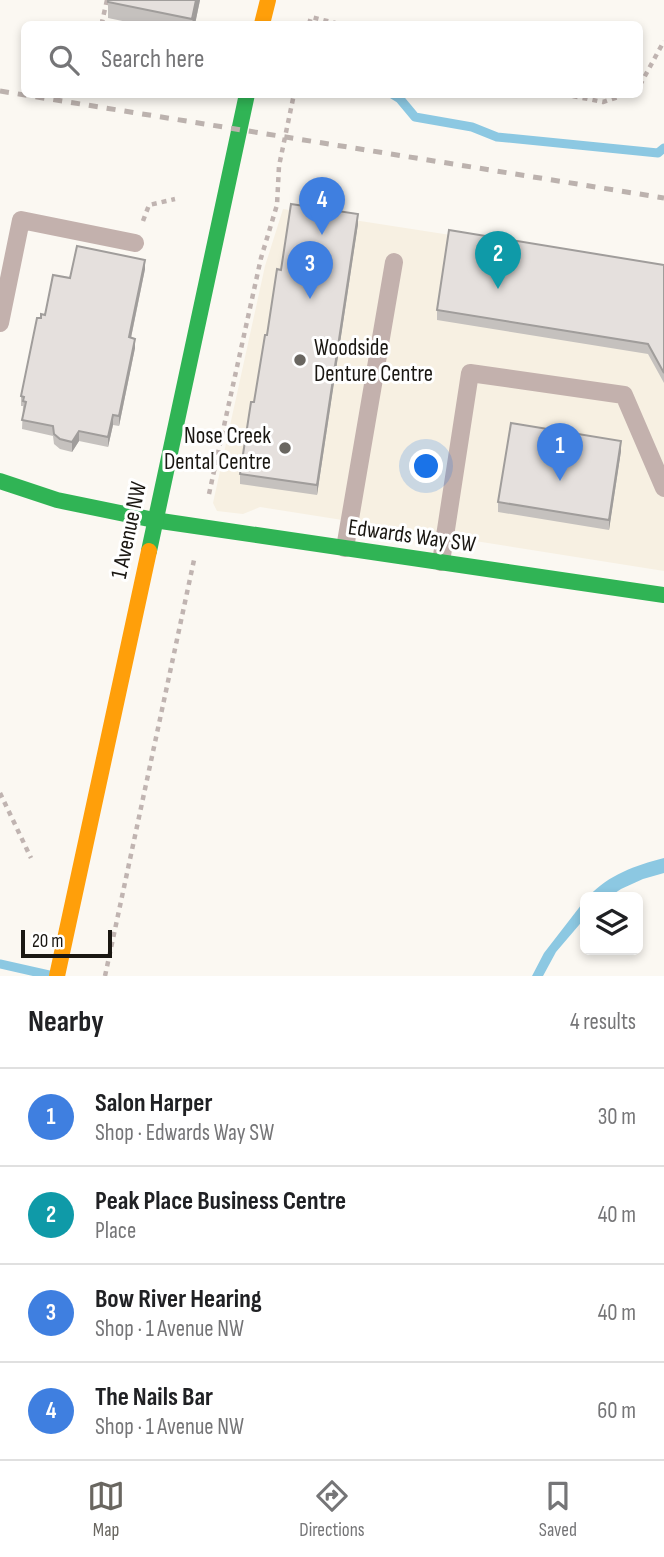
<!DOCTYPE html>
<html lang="en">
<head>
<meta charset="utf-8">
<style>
  :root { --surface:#fff; --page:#f2f2f2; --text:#202124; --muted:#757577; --line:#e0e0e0; --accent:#696660 }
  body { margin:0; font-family:"Sofia Sans Condensed",sans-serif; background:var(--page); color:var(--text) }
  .controls { position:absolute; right:21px; bottom:21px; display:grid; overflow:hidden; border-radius:10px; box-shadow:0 4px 10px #0003 }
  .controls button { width:63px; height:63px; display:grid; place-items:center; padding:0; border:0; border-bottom:2px solid var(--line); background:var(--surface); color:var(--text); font:35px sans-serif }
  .scale { position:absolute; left:21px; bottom:18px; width:91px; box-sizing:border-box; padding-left:7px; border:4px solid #1a1712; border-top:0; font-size:19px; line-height:24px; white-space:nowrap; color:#1a1712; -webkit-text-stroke:5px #fff; paint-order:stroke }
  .you { position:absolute; left:427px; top:467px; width:24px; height:24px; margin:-18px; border:5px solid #fff; border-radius:50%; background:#1a73e8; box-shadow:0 0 0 10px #1a73e833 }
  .badge { display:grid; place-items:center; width:46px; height:46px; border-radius:50%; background:var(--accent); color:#fff; font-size:23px; font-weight:700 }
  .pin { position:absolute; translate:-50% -58px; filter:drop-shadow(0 2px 4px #0008) }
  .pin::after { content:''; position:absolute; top:37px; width:24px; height:21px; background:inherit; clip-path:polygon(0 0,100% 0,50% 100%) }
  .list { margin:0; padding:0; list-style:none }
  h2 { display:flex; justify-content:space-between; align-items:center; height:91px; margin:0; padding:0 28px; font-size:30px }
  h2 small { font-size:23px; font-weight:400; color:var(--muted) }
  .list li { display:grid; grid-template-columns:46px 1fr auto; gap:21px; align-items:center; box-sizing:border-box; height:98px; padding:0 28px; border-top:2px solid var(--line) }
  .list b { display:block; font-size:26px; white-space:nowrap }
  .list p { margin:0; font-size:23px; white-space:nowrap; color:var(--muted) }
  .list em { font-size:23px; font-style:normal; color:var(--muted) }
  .icon { flex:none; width:38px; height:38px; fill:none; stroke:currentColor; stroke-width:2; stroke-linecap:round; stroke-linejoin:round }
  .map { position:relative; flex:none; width:664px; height:976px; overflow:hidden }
  .search { position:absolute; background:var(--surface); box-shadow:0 4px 10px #0003; left:21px; right:21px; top:21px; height:77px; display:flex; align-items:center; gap:18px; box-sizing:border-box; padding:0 24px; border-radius:10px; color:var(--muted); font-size:26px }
  .sheet { height:483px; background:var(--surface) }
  nav { display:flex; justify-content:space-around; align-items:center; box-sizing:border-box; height:98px; border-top:2px solid var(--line); background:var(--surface); font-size:19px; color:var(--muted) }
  nav a { display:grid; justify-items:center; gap:4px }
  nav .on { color:var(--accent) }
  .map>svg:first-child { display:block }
</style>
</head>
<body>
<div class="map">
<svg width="664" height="976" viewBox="0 0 664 976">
  <rect width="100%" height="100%" fill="#fbf8f2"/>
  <polygon fill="#f7f0e2" points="283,209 664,268 664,571 260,507 243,514 217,511 213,503 265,266"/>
  <g fill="#8cc8e2">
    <path d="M664,858V873L643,879L621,889L609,897H588C610,874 634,866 664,858Z"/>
    <polygon points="585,900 585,918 556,952 543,976 532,976 544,953"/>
  </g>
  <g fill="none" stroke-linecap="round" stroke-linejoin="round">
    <g stroke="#8cc8e2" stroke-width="9">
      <polyline points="392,94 400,99 415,117 472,127 497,137 658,153 664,148"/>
      <polyline points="0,964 49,975"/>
    </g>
    <g stroke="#c0b4b1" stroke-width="4.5" stroke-dasharray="5 5" stroke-linecap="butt">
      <polyline points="107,0 102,22 112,24"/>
      <polyline points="309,24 311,17 339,24"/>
      <polyline points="640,85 664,41"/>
      <polyline points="563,94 603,102 627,94"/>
      <polyline points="143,221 149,205 175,199"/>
      <polyline points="209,494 261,258 277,205 279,166 294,94"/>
      <polyline points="0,793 31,858"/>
      <polyline points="105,976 194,560"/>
    </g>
    <g stroke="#c3b1ad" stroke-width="18">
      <polyline points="0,323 21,220 135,243"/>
      <polyline points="345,548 394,262"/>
      <polyline points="441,562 470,373 624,395 664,488"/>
    </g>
    <g stroke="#30b455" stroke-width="16">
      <polyline points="0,481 57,500 154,520 664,595"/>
      <polyline points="149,551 247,94"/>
    </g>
    <g stroke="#ff9f0a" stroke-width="16">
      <polyline points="262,24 268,0"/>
      <polyline points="57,976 149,551"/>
    </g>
    <polyline stroke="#bcb2ae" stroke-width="5" stroke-dasharray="9 9" stroke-linecap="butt" points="0,91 664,198"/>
  </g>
  <g fill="#c5c1be">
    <polygon points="108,0 200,0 195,24 137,24 108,18"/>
    <polygon points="358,224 317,495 240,484 240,474 254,402 281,270"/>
    <polygon points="664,265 664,383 648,354 437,320 437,310"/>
    <polygon points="145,269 131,338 135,348 119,426 113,425 108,447 79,441 72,452 60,449 54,444 53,436 22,429 23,406 21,406 21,396 41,318 45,315 70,278"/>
    <polygon points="621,451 609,530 498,512 498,502"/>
  </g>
  <g fill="#a09d9b">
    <polygon points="196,0 200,0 195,24 192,24"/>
    <polygon points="358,214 358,224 317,495 317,485"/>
    <polygon points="145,260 145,269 129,347 129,337"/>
    <polygon points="135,339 135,348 119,426 119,416"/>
    <polygon points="113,415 113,425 108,447 108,437"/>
    <polygon points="79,431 79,441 72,452 72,442"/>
    <polygon points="621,441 621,451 609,530 609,520"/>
  </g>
  <g fill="#e5e0dd" stroke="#a09d9b" stroke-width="2">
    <polygon points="108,0 196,0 192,19 108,2"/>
    <polygon points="291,204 358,214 317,485 240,474 251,402 254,402 265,335 267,335 277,269 281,270"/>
    <polygon points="449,230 664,265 664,373 648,344 437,310"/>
    <polygon points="77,246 145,260 129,337 135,339 119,416 113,415 108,437 79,431 72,442 60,439 54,434 53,426 22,420 26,402 23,401 24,397 21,396 37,318 41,318 41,314 45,315 53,275 70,278"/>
    <polygon points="511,423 621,441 609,520 498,502"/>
  </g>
  <g fill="#696660" stroke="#fff" stroke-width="2.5">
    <circle cx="300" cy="360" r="7"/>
    <circle cx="285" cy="448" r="7"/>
  </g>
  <g text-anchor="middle" stroke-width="6" stroke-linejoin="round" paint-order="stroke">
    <g font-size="23" fill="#1a1712" stroke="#fff" text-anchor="start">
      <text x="314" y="355">Woodside<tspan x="314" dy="26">Denture Centre</tspan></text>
      <text x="271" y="443" text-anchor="end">Nose Creek<tspan x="271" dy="26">Dental Centre</tspan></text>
    </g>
    <g font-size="23" fill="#1a1712" stroke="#fff">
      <text transform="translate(128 530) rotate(-78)" y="8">1 Avenue NW</text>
      <text transform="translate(412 535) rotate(8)" y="8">Edwards Way SW</text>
    </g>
  </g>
</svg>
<div class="controls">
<button><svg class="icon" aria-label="layers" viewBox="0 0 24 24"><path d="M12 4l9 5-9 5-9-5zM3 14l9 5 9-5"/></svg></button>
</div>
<div class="scale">20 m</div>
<div class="you"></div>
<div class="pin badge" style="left:560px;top:481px;background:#3f7fe0">1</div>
<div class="pin badge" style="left:498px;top:289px;background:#0f9aa8">2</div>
<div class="pin badge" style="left:310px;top:299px;background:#3f7fe0">3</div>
<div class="pin badge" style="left:322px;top:235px;background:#3f7fe0">4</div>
<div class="search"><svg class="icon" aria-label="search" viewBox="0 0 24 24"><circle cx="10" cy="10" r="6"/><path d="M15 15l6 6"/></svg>Search here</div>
</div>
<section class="sheet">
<h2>Nearby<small>4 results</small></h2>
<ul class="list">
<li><span class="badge" style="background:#3f7fe0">1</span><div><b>Salon Harper</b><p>Shop · Edwards Way SW</p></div><em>30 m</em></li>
<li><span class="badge" style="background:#0f9aa8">2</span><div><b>Peak Place Business Centre</b><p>Place</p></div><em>40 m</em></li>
<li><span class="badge" style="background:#3f7fe0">3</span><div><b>Bow River Hearing</b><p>Shop · 1 Avenue NW</p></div><em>40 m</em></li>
<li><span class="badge" style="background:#3f7fe0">4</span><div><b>The Nails Bar</b><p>Shop · 1 Avenue NW</p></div><em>60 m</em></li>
</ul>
</section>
<nav>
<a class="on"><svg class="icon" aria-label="map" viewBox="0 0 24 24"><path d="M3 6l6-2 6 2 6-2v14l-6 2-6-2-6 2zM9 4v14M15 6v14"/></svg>Map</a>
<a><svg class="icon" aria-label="directions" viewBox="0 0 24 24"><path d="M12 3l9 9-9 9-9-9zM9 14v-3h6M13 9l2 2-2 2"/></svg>Directions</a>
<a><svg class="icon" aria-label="saved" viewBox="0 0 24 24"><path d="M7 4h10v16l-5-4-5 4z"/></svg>Saved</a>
</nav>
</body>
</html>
